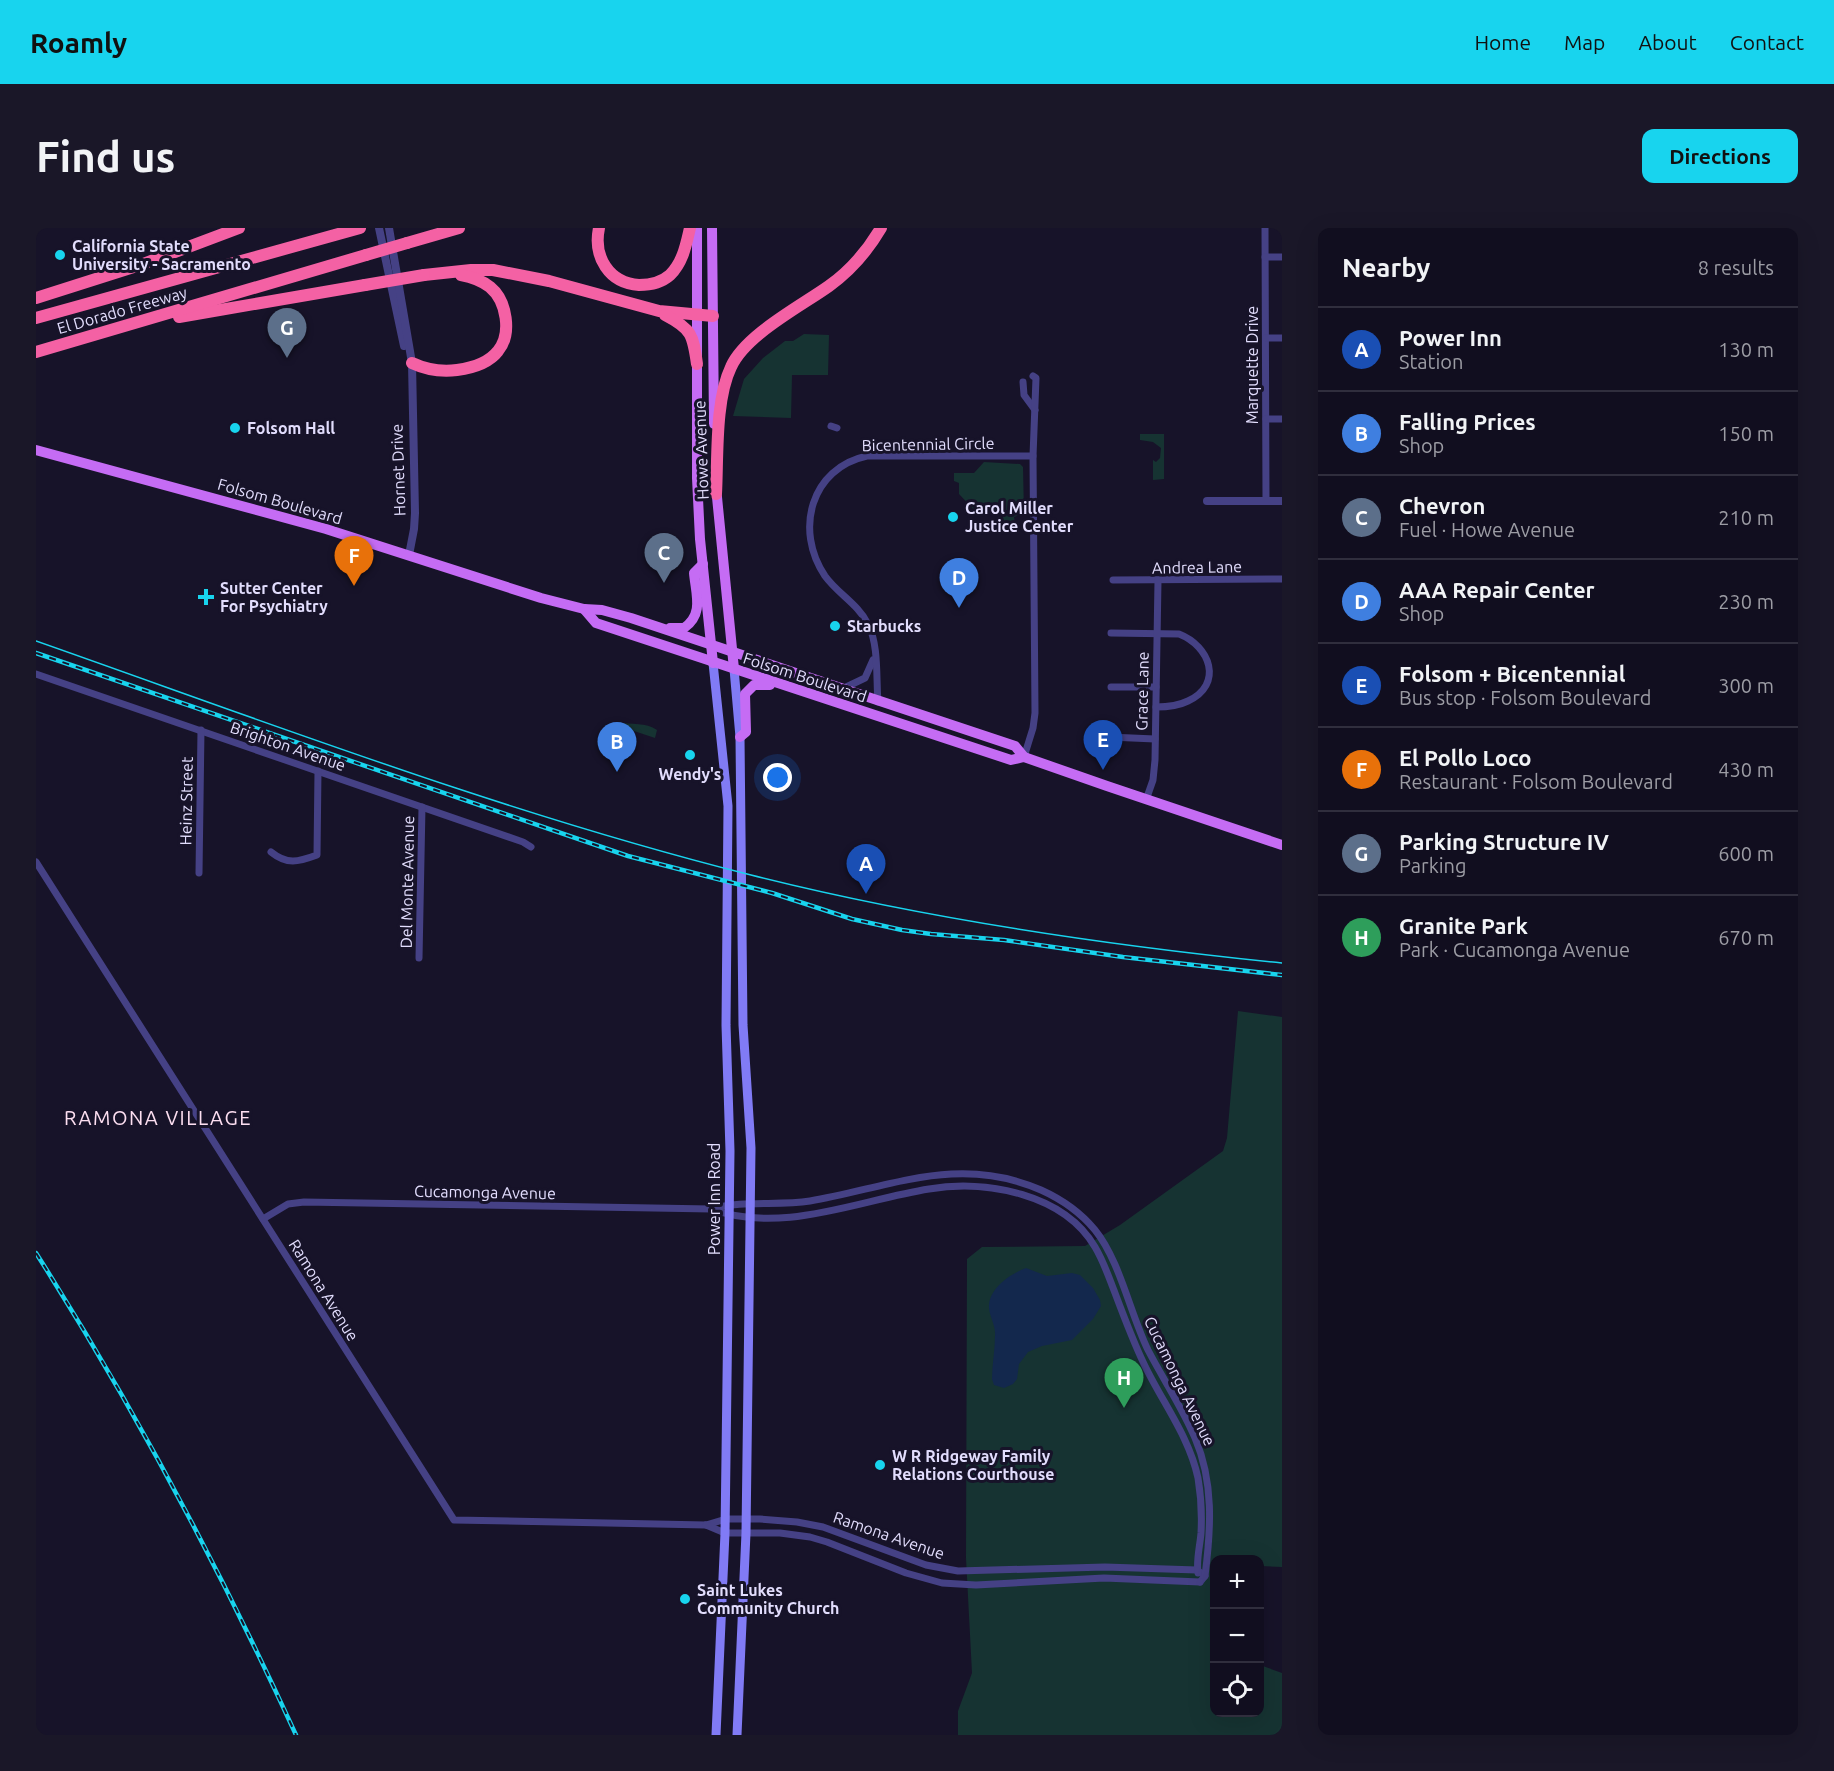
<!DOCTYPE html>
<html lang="en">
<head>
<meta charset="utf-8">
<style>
  :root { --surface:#110e1f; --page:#1a1728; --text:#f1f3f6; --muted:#9c9ca4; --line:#302e3d; --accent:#18d4ee }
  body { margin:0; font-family:Ubuntu,sans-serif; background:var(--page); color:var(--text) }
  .controls { position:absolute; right:18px; bottom:18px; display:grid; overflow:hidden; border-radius:12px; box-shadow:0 6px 24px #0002 }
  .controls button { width:54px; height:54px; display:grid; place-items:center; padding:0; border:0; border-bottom:2px solid var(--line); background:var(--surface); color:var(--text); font:30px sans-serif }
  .you { position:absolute; left:742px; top:550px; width:21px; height:21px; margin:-15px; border:4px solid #fff; border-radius:50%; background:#1a73e8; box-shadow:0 0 0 9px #1a73e833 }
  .badge { display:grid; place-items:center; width:39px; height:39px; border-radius:50%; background:var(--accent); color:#fff; font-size:20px; font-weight:700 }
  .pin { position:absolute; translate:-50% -50px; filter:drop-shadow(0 2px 3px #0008) }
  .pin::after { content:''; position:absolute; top:32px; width:21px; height:18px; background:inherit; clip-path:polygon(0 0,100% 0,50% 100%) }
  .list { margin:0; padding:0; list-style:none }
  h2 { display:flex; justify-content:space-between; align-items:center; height:78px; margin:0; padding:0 24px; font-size:26px }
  h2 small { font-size:20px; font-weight:400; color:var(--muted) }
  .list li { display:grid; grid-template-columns:39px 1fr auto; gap:18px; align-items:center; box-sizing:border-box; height:84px; padding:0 24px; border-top:2px solid var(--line) }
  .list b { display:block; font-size:22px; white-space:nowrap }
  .list p { margin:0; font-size:20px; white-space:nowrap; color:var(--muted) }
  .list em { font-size:20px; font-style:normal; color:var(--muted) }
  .icon { flex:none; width:33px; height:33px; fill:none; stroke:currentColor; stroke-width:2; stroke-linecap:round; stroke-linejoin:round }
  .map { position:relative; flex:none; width:1246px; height:1507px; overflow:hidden; border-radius:12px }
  header { display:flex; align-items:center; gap:36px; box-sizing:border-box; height:84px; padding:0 30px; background:var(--accent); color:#111 }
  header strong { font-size:28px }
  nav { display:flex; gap:33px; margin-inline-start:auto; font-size:21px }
  .intro { display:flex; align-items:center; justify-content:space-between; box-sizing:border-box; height:144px; padding:0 36px }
  h1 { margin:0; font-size:42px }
  .button { padding:15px 27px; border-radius:12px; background:var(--accent); color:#111; font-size:21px; font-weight:700 }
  main { display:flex; gap:36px; padding:0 36px }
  aside { flex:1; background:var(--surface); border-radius:12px; box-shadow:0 6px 24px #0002 }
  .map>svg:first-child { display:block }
</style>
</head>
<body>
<header>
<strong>Roamly</strong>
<nav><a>Home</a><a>Map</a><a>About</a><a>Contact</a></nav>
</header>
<div class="intro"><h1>Find us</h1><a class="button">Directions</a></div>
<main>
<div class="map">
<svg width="1246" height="1507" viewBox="0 0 1246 1507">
  <rect width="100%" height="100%" fill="#171329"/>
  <g fill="#163332">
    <polygon points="768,106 793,107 792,147 756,147 755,190 697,188 708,151 727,130 749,113 757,113"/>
    <polygon points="1104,206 1128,206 1128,251 1117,252 1117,232 1120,234 1124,230 1125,220 1117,214 1104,212"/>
    <polygon points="948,234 984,236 987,239 988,285 978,289 980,302 968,302 967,287 942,286 923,266 923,255 918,253 918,245 938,245"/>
    <path d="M582,494C595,497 610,494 621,502L619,510L580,497Z"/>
    <polygon points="1202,783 1246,789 1246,1339 1224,1338 1224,1332 1178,1332 1178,1484 1224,1484 1224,1437 1246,1445 1246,1507 922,1507 922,1483 936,1445 930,1330 931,1031 946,1019 1049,1018 1084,997 1187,923 1191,910"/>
  </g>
  <path fill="#13284d" d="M990,1040L1011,1048L1036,1045L1044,1047L1057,1060L1064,1072L1065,1078L1057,1091L1036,1112L1006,1118L992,1124L983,1136L981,1151L977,1156L968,1160L958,1157L956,1151C956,1137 959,1122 959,1108C960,1098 954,1090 953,1080C952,1061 974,1046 990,1040Z"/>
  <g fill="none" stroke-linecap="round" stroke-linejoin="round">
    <g stroke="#454185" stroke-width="7">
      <polyline points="1229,0 1230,273"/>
      <polyline points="1229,29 1246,29"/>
      <polyline points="1230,110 1246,110"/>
      <polyline points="987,154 988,167 999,182"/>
      <polyline points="1230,191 1246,191"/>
      <polyline points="795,198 801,200"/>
      <polyline points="1077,352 1246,351"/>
      <path d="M1075,405L1143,406C1174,418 1188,456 1152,473C1142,478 1131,479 1120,479"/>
      <polyline points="0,446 487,614 495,619"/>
      <polyline points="1075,459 1120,459"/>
      <polyline points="808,460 829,450 837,432"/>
      <path d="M842,474C840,450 843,417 832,396C822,376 802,366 789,348C758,302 775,240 831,228H997"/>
      <polyline points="1073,509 1119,511"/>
      <polyline points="988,529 997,500 999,485 997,228 1000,150 997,148"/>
      <polyline points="1110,572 1117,552 1119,532 1122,353"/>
      <path d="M235,624C251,637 262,634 281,627L282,543"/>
      <polyline points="0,634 418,1292 670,1297 690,1291 724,1291 761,1294 787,1299 890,1337 922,1343 1069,1339 1161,1342 1169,1348"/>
      <polyline points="163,645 165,502"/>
      <polyline points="383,730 386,579"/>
      <path d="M675,981C746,1007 823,972 893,961C950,951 1028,966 1059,1019C1068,1034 1073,1050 1079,1065C1088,1089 1097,1113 1108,1136C1126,1174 1153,1208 1162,1250C1165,1268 1166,1286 1165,1305C1164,1318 1160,1332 1162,1345"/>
      <path d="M227,991L252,976L268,974L675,981C708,972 741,978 774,973C855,959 923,926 1005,962C1025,971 1045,985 1059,1002C1084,1033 1094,1085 1112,1122C1127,1151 1146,1179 1159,1210C1178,1254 1175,1301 1169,1348L1164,1354"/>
      <polyline points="670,1297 689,1305 744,1305 774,1309 791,1314 870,1345 906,1355 940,1357 1068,1350 1164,1354"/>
    </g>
    <g stroke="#454185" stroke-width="8">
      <polyline points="343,0 368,118"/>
      <polyline points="353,0 376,135 379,285 378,301 373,327"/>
      <polyline points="1171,273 1246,273"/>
    </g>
    <g stroke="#817bf5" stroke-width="9">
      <polyline points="677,435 692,578 690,797 694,923 689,1305 680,1507"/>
      <polyline points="698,441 704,509 707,797 715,920 710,1305 701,1507"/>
    </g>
    <g stroke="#c56cf4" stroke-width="10">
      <polyline points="661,0 661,250 664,311 677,435"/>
      <polyline points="676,0 678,196"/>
      <polyline points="0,222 290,301 505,370 548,381 566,382 595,390 979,518 988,529 1071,558 1246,617"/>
      <polyline points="680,259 698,441"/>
      <polyline points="548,381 560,395 975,532 988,529"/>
      <path d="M634,400H648C668,386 660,367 658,345L667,336"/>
      <polyline points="704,509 710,504 709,466 718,457 734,457"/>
    </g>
    <g stroke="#f461a4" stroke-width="12">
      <path d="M563,0C557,29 573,55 603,57C614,57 625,55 634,47C647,34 650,17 654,0"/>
      <polyline points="371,15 423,0"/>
      <polyline points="388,47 435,42 457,42 513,53 623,83 677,88"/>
      <polyline points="0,70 107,36 203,0"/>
      <path d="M629,87C656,101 657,107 661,136"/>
      <polyline points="143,89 329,57"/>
      <polyline points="0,90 324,0"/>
      <polyline points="0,124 330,27"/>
      <path d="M376,135C391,142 405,144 421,142C436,140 452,136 462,123C476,106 471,73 454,59C445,52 436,49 425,47"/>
      <path d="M680,266C682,229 679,172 695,139C709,107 765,78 793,58C814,43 832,22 845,0"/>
    </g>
    <path stroke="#18d4ee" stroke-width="1.5" d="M0,413C236,496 472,586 715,647C889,691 1068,717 1246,735"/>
    <defs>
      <g id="rail">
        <polyline points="0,425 592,628 736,665 816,691 866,702 895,706 968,712 1087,729 1246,747"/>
        <path d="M0,1025C98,1179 184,1341 260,1507"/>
      </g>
    </defs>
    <use href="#rail" stroke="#18d4ee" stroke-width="4.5"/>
    <use href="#rail" stroke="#171329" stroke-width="2" stroke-dasharray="7" stroke-linecap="butt"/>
    <g stroke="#f461a4" stroke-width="12">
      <polyline points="330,27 371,15"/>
      <polyline points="329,57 388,47"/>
    </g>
  </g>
  <g fill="#18d4ee" stroke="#171329" stroke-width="2">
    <circle cx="24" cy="27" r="6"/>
    <circle cx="199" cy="200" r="6"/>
    <circle cx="917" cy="289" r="6"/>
    <path d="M167 360h6v6h6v6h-6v6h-6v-6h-6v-6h6z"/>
    <circle cx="799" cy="398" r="6"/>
    <circle cx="654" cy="527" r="6"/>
    <circle cx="844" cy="1237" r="6"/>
    <circle cx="649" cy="1371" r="6"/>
  </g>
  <g text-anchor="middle" stroke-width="6" stroke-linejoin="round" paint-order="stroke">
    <g font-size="16" font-weight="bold" fill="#e2ddfd" stroke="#171329" text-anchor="start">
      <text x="36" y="24">California State<tspan x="36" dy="18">University - Sacramento</tspan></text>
      <text x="211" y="206">Folsom Hall</text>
      <text x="929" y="286">Carol Miller<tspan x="929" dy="18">Justice Center</tspan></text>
      <text x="184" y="366">Sutter Center<tspan x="184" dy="18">For Psychiatry</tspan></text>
      <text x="811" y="404">Starbucks</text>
      <text x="654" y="552" text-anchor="middle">Wendy's</text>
      <text x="856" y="1234">W R Ridgeway Family<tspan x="856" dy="18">Relations Courthouse</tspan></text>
      <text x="661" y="1368">Saint Lukes<tspan x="661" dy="18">Community Church</tspan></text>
    </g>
    <g font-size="16" fill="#e2ddfd" stroke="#171329">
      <text transform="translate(86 82) rotate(-16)" y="6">El Dorado Freeway</text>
      <text transform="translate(1216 137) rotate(-90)" y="6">Marquette Drive</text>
      <text transform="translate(892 216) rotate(-1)" y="6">Bicentennial Circle</text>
      <text transform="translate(665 222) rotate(-92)" y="6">Howe Avenue</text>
      <text transform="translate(362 242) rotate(-92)" y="6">Hornet Drive</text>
      <text transform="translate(244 273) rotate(16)" y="6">Folsom Boulevard</text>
      <text transform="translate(1161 339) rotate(-1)" y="6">Andrea Lane</text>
      <text transform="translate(769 449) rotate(18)" y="6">Folsom Boulevard</text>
      <text transform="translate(1106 463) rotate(-89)" y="6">Grace Lane</text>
      <text transform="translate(252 518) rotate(19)" y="6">Brighton Avenue</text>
      <text transform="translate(150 573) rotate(-89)" y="6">Heinz Street</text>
      <text transform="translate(371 654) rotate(-89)" y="6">Del Monte Avenue</text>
      <text transform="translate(449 964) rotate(1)" y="6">Cucamonga Avenue</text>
      <text transform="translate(678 971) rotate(-90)" y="6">Power Inn Road</text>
      <text transform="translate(288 1062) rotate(58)" y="6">Ramona Avenue</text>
      <text transform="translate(1144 1153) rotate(64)" y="6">Cucamonga Avenue</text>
      <text transform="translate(853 1307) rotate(19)" y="6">Ramona Avenue</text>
    </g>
    <g font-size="20" letter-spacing="1.5" fill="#fddff1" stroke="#171329">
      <text x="122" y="897">RAMONA VILLAGE</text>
    </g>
  </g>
</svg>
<div class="controls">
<button>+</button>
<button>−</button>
<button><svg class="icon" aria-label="locate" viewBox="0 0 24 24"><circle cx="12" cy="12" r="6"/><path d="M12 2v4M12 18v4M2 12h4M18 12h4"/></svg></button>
</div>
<div class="you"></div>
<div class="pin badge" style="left:830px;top:666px;background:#1a4fb4">A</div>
<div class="pin badge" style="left:581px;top:544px;background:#3f7fe0">B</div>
<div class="pin badge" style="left:628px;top:355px;background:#5c6f8a">C</div>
<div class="pin badge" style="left:923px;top:380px;background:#3f7fe0">D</div>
<div class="pin badge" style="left:1067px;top:542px;background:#1a4fb4">E</div>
<div class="pin badge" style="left:318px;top:358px;background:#e8710a">F</div>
<div class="pin badge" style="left:251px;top:130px;background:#5c6f8a">G</div>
<div class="pin badge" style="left:1088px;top:1180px;background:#2e9e5b">H</div>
</div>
<aside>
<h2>Nearby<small>8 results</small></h2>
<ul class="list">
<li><span class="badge" style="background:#1a4fb4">A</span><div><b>Power Inn</b><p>Station</p></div><em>130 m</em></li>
<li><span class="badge" style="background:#3f7fe0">B</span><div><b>Falling Prices</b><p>Shop</p></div><em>150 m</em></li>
<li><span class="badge" style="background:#5c6f8a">C</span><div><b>Chevron</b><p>Fuel · Howe Avenue</p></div><em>210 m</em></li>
<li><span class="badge" style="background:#3f7fe0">D</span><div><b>AAA Repair Center</b><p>Shop</p></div><em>230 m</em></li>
<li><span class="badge" style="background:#1a4fb4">E</span><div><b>Folsom + Bicentennial</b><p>Bus stop · Folsom Boulevard</p></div><em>300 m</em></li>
<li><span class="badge" style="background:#e8710a">F</span><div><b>El Pollo Loco</b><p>Restaurant · Folsom Boulevard</p></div><em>430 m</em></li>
<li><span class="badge" style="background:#5c6f8a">G</span><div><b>Parking Structure IV</b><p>Parking</p></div><em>600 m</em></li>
<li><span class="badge" style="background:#2e9e5b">H</span><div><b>Granite Park</b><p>Park · Cucamonga Avenue</p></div><em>670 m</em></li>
</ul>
</aside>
</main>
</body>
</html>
